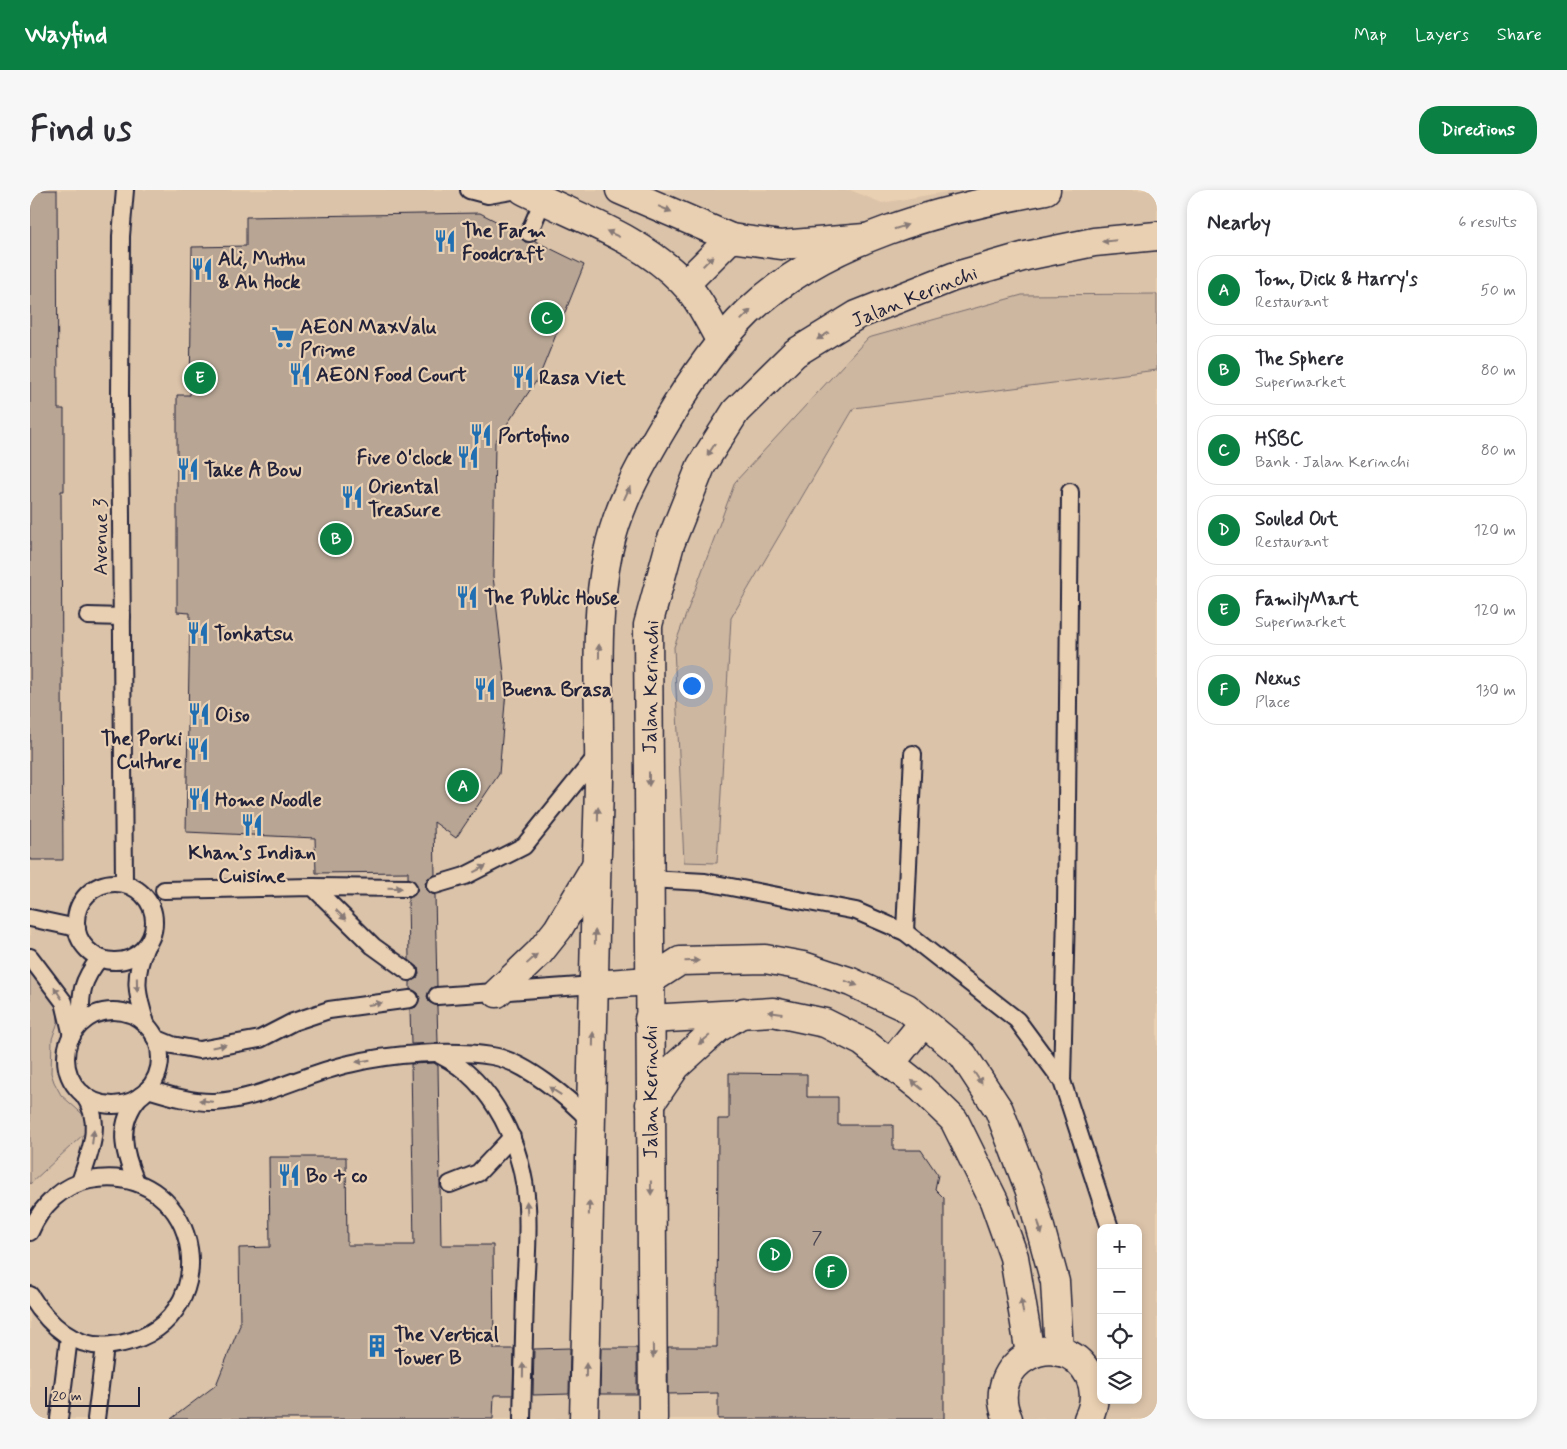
<!DOCTYPE html>
<html lang="en">
<head>
<meta charset="utf-8">
<style>
  :root { --surface:#fff; --page:#f7f7f7; --text:#2b2b33; --muted:#7c7c81; --line:#e1e1e2; --accent:#0b8043 }
  body { margin:0; font-family:Mynerve,sans-serif; background:var(--page); color:var(--text) }
  .controls { position:absolute; right:15px; bottom:15px; display:grid; overflow:hidden; border-radius:10px; box-shadow:0 2px 8px #0003 }
  .controls button { width:45px; height:45px; display:grid; place-items:center; padding:0; border:0; border-bottom:1px solid var(--line); background:var(--surface); color:var(--text); font:25px sans-serif }
  .scale { position:absolute; left:15px; bottom:12px; width:95px; box-sizing:border-box; padding-left:5px; border:2px solid #22223b; border-top:0; font-size:14px; line-height:18px; white-space:nowrap; color:#22223b; -webkit-text-stroke:4px #ead0b2; paint-order:stroke }
  .you { position:absolute; left:661px; top:495px; width:18px; height:18px; margin:-12px; border:4px solid #fff; border-radius:50%; background:#1a73e8; box-shadow:0 0 0 8px #1a73e833 }
  .badge { display:grid; place-items:center; width:32px; height:32px; border-radius:50%; background:var(--accent); color:#fff; font-size:16px; font-weight:700 }
  .pin { position:absolute; translate:-50% -50%; border:2px solid #fff; box-shadow:0 1px 5px #0006 }
  .list { margin:0; padding:0; list-style:none }
  h2 { display:flex; justify-content:space-between; align-items:center; height:65px; margin:0; padding:0 20px; font-size:21px }
  h2 small { font-size:16px; font-weight:400; color:var(--muted) }
  .list li { display:grid; grid-template-columns:32px 1fr auto; gap:15px; align-items:center; box-sizing:border-box; height:70px; margin:0 10px 10px; padding:0 10px; border:1px solid var(--line); border-radius:20px }
  .list b { display:block; font-size:19px; white-space:nowrap }
  .list p { margin:0; font-size:16px; white-space:nowrap; color:var(--muted) }
  .list em { font-size:16px; font-style:normal; color:var(--muted) }
  .icon { flex:none; width:28px; height:28px; fill:none; stroke:currentColor; stroke-width:2; stroke-linecap:round; stroke-linejoin:round }
  .map { position:relative; flex:none; width:1127px; height:1229px; overflow:hidden; border-radius:20px }
  header { display:flex; align-items:center; gap:30px; box-sizing:border-box; height:70px; padding:0 25px; background:var(--accent); color:#fff }
  header strong { font-size:24px }
  nav { display:flex; gap:28px; margin-inline-start:auto; font-size:18px }
  .intro { display:flex; align-items:center; justify-content:space-between; box-sizing:border-box; height:120px; padding:0 30px }
  h1 { margin:0; font-size:35px }
  .button { padding:12px 22px; border-radius:20px; background:var(--accent); color:#fff; font-size:18px; font-weight:700 }
  main { display:flex; gap:30px; padding:0 30px }
  aside { flex:1; background:var(--surface); border-radius:20px; box-shadow:0 2px 8px #0003 }
  .map>svg:first-child { display:block }
</style>
</head>
<body>
<header>
<strong>Wayfind</strong>
<nav><a>Map</a><a>Layers</a><a>Share</a></nav>
</header>
<div class="intro"><h1>Find us</h1><a class="button">Directions</a></div>
<main>
<div class="map">
<svg width="1127" height="1229" viewBox="0 0 1127 1229">
  <rect width="100%" height="100%" fill="#ead0b2"/>
  <filter id="ink" filterUnits="userSpaceOnUse"><feTurbulence type="fractalNoise" baseFrequency=".02" numOctaves="2"/><feDisplacementMap in="SourceGraphic" scale="10" xChannelSelector="R" yChannelSelector="G"/><feConvolveMatrix kernelMatrix="1 2 1 2 8 2 1 2 1" color-interpolation-filters="sRGB"/></filter>
  <g filter="url(#ink)">
    <path fill="#dbc3a9" fill-rule="evenodd" d="M0,0H820L852,13L927,0H1127V1229H0ZM1071,1038H1108V1210H1071Z"/>
    <g fill="#cdb7a1" stroke="#786c6e">
      <polygon points="1127,104 1127,180 824,218 701,428 687,673 654,672 644,457 705,292 838,148 992,105"/>
      <polygon points="0,782 7,786 27,812 28,832 22,849 21,883 24,892 31,905 57,928 56,942 0,994"/>
    </g>
    <g fill="#b8a594" stroke="#22223b">
      <polygon points="0,0 27,0 28,219 34,219 34,301 31,301 33,670 0,670"/>
      <polygon points="450,23 489,43 495,52 505,51 554,75 509,187 465,252 463,386 476,501 469,584 426,648 404,632 405,685 398,688 395,693 398,702 405,705 407,796 401,798 397,806 399,812 407,816 408,853 381,854 380,819 386,817 390,808 388,803 380,799 380,792 387,788 389,783 388,777 379,770 378,708 386,703 388,698 383,690 378,688 378,682 286,683 285,648 156,642 160,423 147,422 147,205 160,205 162,57 216,56 216,27"/>
      <polygon points="404,873 408,876 411,1055 463,1055 464,1159 484,1159 483,1205 464,1205 463,1229 141,1229 186,1195 210,1135 209,1058 240,1057 239,967 316,967 317,1055 384,1055 381,874"/>
      <polygon points="699,883 777,884 777,907 808,907 808,935 863,935 863,960 891,960 908,985 905,999 914,1008 914,1229 688,1229 688,1203 638,1204 638,1157 687,1157 688,929 699,929"/>
      <polygon points="540,1158 539,1204 503,1205 504,1159"/>
      <polygon points="571,1158 607,1158 607,1204 570,1204"/>
    </g>
    <g fill="none" stroke-linecap="round" stroke-linejoin="round">
      <defs>
        <g id="service">
          <polyline points="439,0 458,5 488,0"/>
          <polyline points="499,43 513,10"/>
          <polyline points="58,426 92,427"/>
          <polyline points="619,689 675,692 826,721 875,742 987,830 1032,891 1080,1038"/>
          <polyline points="94,693 90,206 91,46 95,0"/>
          <circle cx="85" cy="732" r="39"/>
          <polyline points="405,695 435,686 494,656 569,563"/>
          <polyline points="283,697 378,698"/>
          <polyline points="134,700 283,697 343,756 379,782"/>
          <polyline points="0,728 47,738"/>
          <polyline points="875,742 883,564"/>
          <path d="M116,756C103,787 106,804 117,836"/>
          <polyline points="0,767 34,812 42,846"/>
          <polyline points="407,806 564,795"/>
          <circle cx="83" cy="868" r="47"/>
          <path d="M51,833C50,804 51,791 70,768"/>
          <polyline points="125,848 142,855 169,860 230,849 263,832 299,820 380,809"/>
          <path d="M410,865C465,892 493,958 497,1016C499,1045 496,1075 495,1104C494,1145 493,1187 492,1229"/>
          <polyline points="1032,891 1036,722 1040,302"/>
          <path d="M118,899C138,905 163,913 185,912C232,909 274,884 319,874C359,864 422,859 462,866C494,871 540,909 561,932"/>
          <path d="M50,992C60,962 74,932 53,904"/>
          <path d="M106,992C93,961 86,934 110,906"/>
          <polyline points="420,994 448,983 482,947"/>
          <path d="M0,1042C11,1016 32,995 60,990C175,970 202,1140 82,1155C44,1160 18,1134 0,1105"/>
          <polyline points="29,1229 39,1147"/>
          <polyline points="66,1229 75,1156"/>
        </g>
        <g id="minor">
          <path d="M493,0C548,28 611,48 654,93C670,110 680,132 691,152"/>
          <polyline points="590,0 701,48 751,55 835,48"/>
          <polyline points="655,94 701,48"/>
          <polyline points="564,795 619,791 650,771 735,769 773,776 821,792 877,818 933,865 969,920 1000,1001 1025,1092 1029,1162"/>
          <polyline points="619,829 743,822 795,833 833,852 890,897 924,930 964,1011 984,1067 1000,1164"/>
          <polyline points="860,874 894,832"/>
          <path d="M978,1229C952,1173 1030,1132 1059,1185C1066,1199 1065,1215 1058,1229"/>
        </g>
        <g id="secondary">
          <polyline points="467,803 509,763 528,739 565,677"/>
          <polyline points="620,914 646,876 688,838 714,822"/>
          <path d="M554,1229C558,1051 563,873 566,695C567,648 570,601 569,554C569,490 565,425 578,362C588,315 610,276 635,234C658,195 685,154 718,122C795,48 915,18 1016,0"/>
          <polyline points="623,1229 618,435 640,354 671,276 706,221 765,163 827,125 923,87 996,66 1064,52 1127,46"/>
        </g>
      </defs>
      <use href="#service" stroke="#22223b" stroke-width="20"/>
      <use href="#minor" stroke="#22223b" stroke-width="31"/>
      <use href="#secondary" stroke="#22223b" stroke-width="31"/>
      <use href="#service" stroke="#ead0b2" stroke-width="16"/>
      <use href="#minor" stroke="#ead0b2" stroke-width="28"/>
      <use href="#secondary" stroke="#ead0b2" stroke-width="28"/>
    </g>
    <defs><path id="oneway-solid" d="M-6-.8H1V-3.2L6.5 0L1 3.2V.8H-6Z" transform="scale(1.25)"/></defs>
    <g fill="#867976">
      <use href="#oneway-solid" transform="translate(635 19) rotate(23)"/>
      <use href="#oneway-solid" transform="translate(871 37) rotate(-18)"/>
      <use href="#oneway-solid" transform="translate(583 44) rotate(-155)"/>
      <use href="#oneway-solid" transform="translate(1079 51) rotate(174)"/>
      <use href="#oneway-solid" transform="translate(678 71) rotate(-45)"/>
      <use href="#oneway-solid" transform="translate(716 125) rotate(-46)"/>
      <use href="#oneway-solid" transform="translate(793 146) rotate(149)"/>
      <use href="#oneway-solid" transform="translate(681 260) rotate(123)"/>
      <use href="#oneway-solid" transform="translate(597 303) rotate(-65)"/>
      <use href="#oneway-solid" transform="translate(569 461) rotate(-90)"/>
      <use href="#oneway-solid" transform="translate(619 589) rotate(90)"/>
      <use href="#oneway-solid" transform="translate(568 624) rotate(-89)"/>
      <use href="#oneway-solid" transform="translate(450 679) rotate(-27)"/>
      <use href="#oneway-solid" transform="translate(365 698) rotate(1)"/>
      <use href="#oneway-solid" transform="translate(311 725) rotate(44)"/>
      <use href="#oneway-solid" transform="translate(565 747) rotate(-89)"/>
      <use href="#oneway-solid" transform="translate(502 769) rotate(-43)"/>
      <use href="#oneway-solid" transform="translate(662 771) rotate(-1)"/>
      <use href="#oneway-solid" transform="translate(821 793) rotate(21)"/>
      <use href="#oneway-solid" transform="translate(107 795) rotate(89)"/>
      <use href="#oneway-solid" transform="translate(28 803) rotate(-123)"/>
      <use href="#oneway-solid" transform="translate(345 814) rotate(-8)"/>
      <use href="#oneway-solid" transform="translate(745 823) rotate(-172)"/>
      <use href="#oneway-solid" transform="translate(563 849) rotate(-89)"/>
      <use href="#oneway-solid" transform="translate(674 850) rotate(141)"/>
      <use href="#oneway-solid" transform="translate(189 856) rotate(-11)"/>
      <use href="#oneway-solid" transform="translate(333 871) rotate(171)"/>
      <use href="#oneway-solid" transform="translate(948 888) rotate(57)"/>
      <use href="#oneway-solid" transform="translate(887 895) rotate(-140)"/>
      <use href="#oneway-solid" transform="translate(525 901) rotate(-147)"/>
      <use href="#oneway-solid" transform="translate(176 911) rotate(-173)"/>
      <use href="#oneway-solid" transform="translate(63 947) rotate(-83)"/>
      <use href="#oneway-solid" transform="translate(621 998) rotate(89)"/>
      <use href="#oneway-solid" transform="translate(497 1018) rotate(-93)"/>
      <use href="#oneway-solid" transform="translate(559 1018) rotate(-89)"/>
      <use href="#oneway-solid" transform="translate(1010 1038) rotate(74)"/>
      <use href="#oneway-solid" transform="translate(992 1116) rotate(-99)"/>
      <use href="#oneway-solid" transform="translate(623 1161) rotate(89)"/>
      <use href="#oneway-solid" transform="translate(493 1180) rotate(-89)"/>
      <use href="#oneway-solid" transform="translate(556 1180) rotate(-89)"/>
    </g>
  </g>
  <defs>
    <symbol id="restaurant-bare" viewBox="-9 -9 18 18"><path d="M-5-6h1v4h1v-4h1v4h1v-4h1v5L-1.5 .5V6h-2V.5L-5-1ZM5-6V6H3V1.5H1.5Q1.5-4 5-6Z" fill="#1f6fb2" stroke="#ead0b2" stroke-width="2.5" paint-order="stroke"/></symbol>
    <symbol id="supermarket-bare" viewBox="-9 -9 18 18"><path d="M-6-5.5h2.5l.6 2H6L4.5 2H-2.5L-4.4-4H-6ZM-1.5 3.2a1.3 1.3 0 1 0 .1 0ZM3 3.2a1.3 1.3 0 1 0 .1 0Z" fill="#1f6fb2" stroke="#ead0b2" stroke-width="2.5" paint-order="stroke"/></symbol>
    <symbol id="building-bare" viewBox="-9 -9 18 18"><path d="M-4-6H4V6H1V3H-1V6H-4ZM-2.5-4.3h1.7v1.8h-1.7ZM.8-4.3h1.7v1.8H.8ZM-2.5-1h1.7V.8h-1.7ZM.8-1h1.7V.8H.8Z" fill="#1f6fb2" stroke="#ead0b2" stroke-width="2.5" paint-order="stroke"/></symbol>
  </defs>
  <g fill-rule="evenodd">
    <use href="#restaurant-bare" x="399" y="35" width="32" height="32"/>
    <use href="#restaurant-bare" x="156" y="63" width="32" height="32"/>
    <use href="#supermarket-bare" x="237" y="131" width="32" height="32"/>
    <use href="#restaurant-bare" x="254" y="168" width="32" height="32"/>
    <use href="#restaurant-bare" x="477" y="171" width="32" height="32"/>
    <use href="#restaurant-bare" x="435" y="229" width="32" height="32"/>
    <use href="#restaurant-bare" x="422" y="251" width="32" height="32"/>
    <use href="#restaurant-bare" x="142" y="263" width="32" height="32"/>
    <use href="#restaurant-bare" x="306" y="291" width="32" height="32"/>
    <use href="#restaurant-bare" x="421" y="391" width="32" height="32"/>
    <use href="#restaurant-bare" x="152" y="427" width="32" height="32"/>
    <use href="#restaurant-bare" x="439" y="483" width="32" height="32"/>
    <use href="#restaurant-bare" x="153" y="508" width="32" height="32"/>
    <use href="#restaurant-bare" x="152" y="543" width="32" height="32"/>
    <use href="#restaurant-bare" x="153" y="593" width="32" height="32"/>
    <use href="#restaurant-bare" x="206" y="619" width="32" height="32"/>
    <use href="#restaurant-bare" x="243" y="969" width="32" height="32"/>
    <use href="#building-bare" x="331" y="1140" width="32" height="32"/>
  </g>
  <g text-anchor="middle" stroke-width="4.5" stroke-linejoin="round" paint-order="stroke">
    <g font-size="18" fill="#484351">
      <text x="787" y="1053">7</text>
    </g>
    <g font-size="20" font-weight="bold" fill="#22223b" stroke="#ead0b2" text-anchor="start">
      <text x="432" y="47">The Farm<tspan x="432" dy="23">Foodcraft</tspan></text>
      <text x="188" y="75">Ali, Muthu<tspan x="188" dy="23">&amp; Ah Hock</tspan></text>
      <text x="270" y="143">AEON MaxValu<tspan x="270" dy="23">Prime</tspan></text>
      <text x="286" y="191">AEON Food Court</text>
      <text x="509" y="194">Rasa Viet</text>
      <text x="468" y="252">Portofino</text>
      <text x="422" y="274" text-anchor="end">Five O'clock</text>
      <text x="174" y="286">Take A Bow</text>
      <text x="338" y="303">Oriental<tspan x="338" dy="23">Treasure</tspan></text>
      <text x="454" y="414">The Public House</text>
      <text x="184" y="450">Tonkatsu</text>
      <text x="472" y="506">Buena Brasa</text>
      <text x="185" y="531">Oiso</text>
      <text x="152" y="555" text-anchor="end">The Porki<tspan x="152" dy="23">Culture</tspan></text>
      <text x="185" y="616">Home Noodle</text>
      <text x="222" y="669" text-anchor="middle">Khan’s Indian<tspan x="222" dy="23">Cuisine</tspan></text>
      <text x="276" y="992">Bo + co</text>
      <text x="364" y="1151">The Vertical<tspan x="364" dy="23">Tower B</tspan></text>
    </g>
    <g font-size="20" fill="#22223b" stroke="#ead0b2">
      <text transform="translate(884 106) rotate(-22)" y="7">Jalan Kerinchi</text>
      <text transform="translate(70 347) rotate(-90)" y="7">Avenue 3</text>
      <text transform="translate(620 497) rotate(-89)" y="7">Jalan Kerinchi</text>
      <text transform="translate(620 902) rotate(-90)" y="7">Jalan Kerinchi</text>
    </g>
  </g>
</svg>
<div class="controls">
<button>+</button>
<button>−</button>
<button><svg class="icon" aria-label="locate" viewBox="0 0 24 24"><circle cx="12" cy="12" r="6"/><path d="M12 2v4M12 18v4M2 12h4M18 12h4"/></svg></button>
<button><svg class="icon" aria-label="layers" viewBox="0 0 24 24"><path d="M12 4l9 5-9 5-9-5zM3 14l9 5 9-5"/></svg></button>
</div>
<div class="scale">20 m</div>
<div class="you"></div>
<div class="pin badge" style="left:433px;top:596px">A</div>
<div class="pin badge" style="left:306px;top:349px">B</div>
<div class="pin badge" style="left:517px;top:128px">C</div>
<div class="pin badge" style="left:745px;top:1065px">D</div>
<div class="pin badge" style="left:170px;top:188px">E</div>
<div class="pin badge" style="left:801px;top:1082px">F</div>
</div>
<aside>
<h2>Nearby<small>6 results</small></h2>
<ul class="list">
<li><span class="badge">A</span><div><b>Tom, Dick &amp; Harry's</b><p>Restaurant</p></div><em>50 m</em></li>
<li><span class="badge">B</span><div><b>The Sphere</b><p>Supermarket</p></div><em>80 m</em></li>
<li><span class="badge">C</span><div><b>HSBC</b><p>Bank · Jalan Kerinchi</p></div><em>80 m</em></li>
<li><span class="badge">D</span><div><b>Souled Out</b><p>Restaurant</p></div><em>120 m</em></li>
<li><span class="badge">E</span><div><b>FamilyMart</b><p>Supermarket</p></div><em>120 m</em></li>
<li><span class="badge">F</span><div><b>Nexus</b><p>Place</p></div><em>130 m</em></li>
</ul>
</aside>
</main>
</body>
</html>
